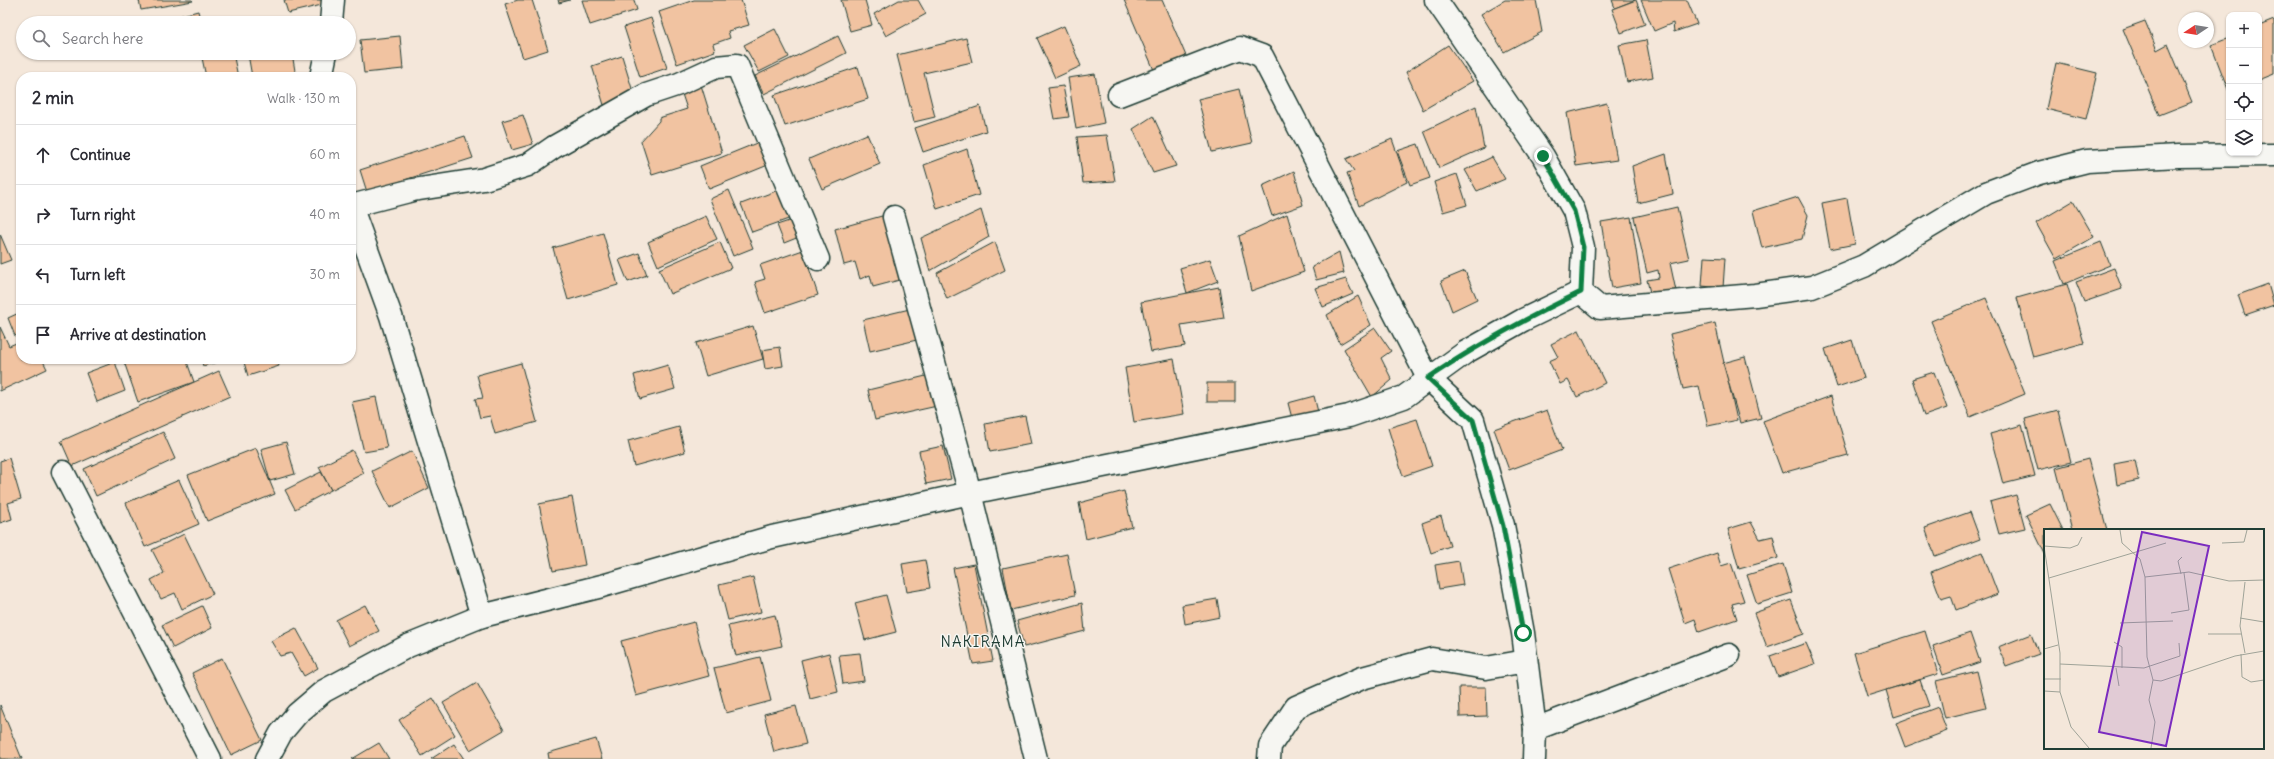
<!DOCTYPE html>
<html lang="en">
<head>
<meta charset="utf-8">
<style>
  :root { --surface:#fff; --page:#f2f2f3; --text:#2b2b33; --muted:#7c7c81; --line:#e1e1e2 }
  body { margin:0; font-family:Delius,sans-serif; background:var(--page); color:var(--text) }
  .controls { position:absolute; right:12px; top:12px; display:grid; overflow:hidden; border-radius:8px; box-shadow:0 1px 3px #0004 }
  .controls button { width:36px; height:36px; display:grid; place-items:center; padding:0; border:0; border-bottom:1px solid var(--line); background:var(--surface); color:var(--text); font:20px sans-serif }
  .compass { position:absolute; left:2178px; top:12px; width:36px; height:36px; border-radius:50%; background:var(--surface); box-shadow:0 1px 3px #0004; rotate:258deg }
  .stop { position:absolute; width:12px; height:12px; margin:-9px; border:3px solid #0b8043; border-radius:50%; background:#fff }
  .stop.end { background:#0b8043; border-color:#fff; box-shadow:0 1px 4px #0008 }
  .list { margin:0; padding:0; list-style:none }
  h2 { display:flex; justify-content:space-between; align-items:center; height:52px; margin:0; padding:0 16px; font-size:17px }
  h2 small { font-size:13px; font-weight:400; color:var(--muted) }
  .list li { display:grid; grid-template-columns:26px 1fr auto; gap:12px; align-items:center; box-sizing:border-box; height:60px; padding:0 16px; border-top:1px solid var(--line) }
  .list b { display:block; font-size:15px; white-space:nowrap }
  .list em { font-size:13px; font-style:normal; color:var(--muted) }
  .icon { flex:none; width:22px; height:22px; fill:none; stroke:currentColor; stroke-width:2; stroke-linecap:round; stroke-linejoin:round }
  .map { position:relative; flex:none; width:2274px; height:759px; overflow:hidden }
  .search { position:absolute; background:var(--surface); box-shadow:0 1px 3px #0004; left:16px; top:16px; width:340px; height:44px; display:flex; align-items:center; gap:10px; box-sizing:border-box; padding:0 14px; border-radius:22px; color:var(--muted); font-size:15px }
  .panel { position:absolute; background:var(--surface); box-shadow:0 1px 3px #0004; left:16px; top:72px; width:340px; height:292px; border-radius:16px }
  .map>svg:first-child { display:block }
</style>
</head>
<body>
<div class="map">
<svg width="2274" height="759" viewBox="0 0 2274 759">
  <rect width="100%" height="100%" fill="#f4e7da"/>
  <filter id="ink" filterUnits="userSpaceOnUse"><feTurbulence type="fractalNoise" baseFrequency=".025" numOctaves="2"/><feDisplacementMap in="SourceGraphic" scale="8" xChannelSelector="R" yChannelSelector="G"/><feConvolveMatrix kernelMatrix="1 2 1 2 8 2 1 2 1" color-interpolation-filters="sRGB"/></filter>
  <g filter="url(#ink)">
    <g fill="#f1c3a1" stroke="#1f3d34">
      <polygon points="139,0 192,0 193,1 141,10"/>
      <polygon points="284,0 325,0 326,4 288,13"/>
      <polygon points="518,0 532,0 548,50 523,58 505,4"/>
      <polygon points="558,0 570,0 559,3"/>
      <polygon points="582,0 634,0 637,10 590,25"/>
      <polygon points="694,0 741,0 749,25 728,31 730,38 713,44 715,51 677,64 659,12"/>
      <polygon points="841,0 865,0 872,25 850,31"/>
      <polygon points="899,0 918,0 926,14 886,36 874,14"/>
      <polygon points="1124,0 1162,0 1192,70 1160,84"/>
      <polygon points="1505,0 1536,0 1542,32 1504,52 1481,14"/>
      <polygon points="1612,0 1635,0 1615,8"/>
      <polygon points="1636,0 1645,24 1621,33 1612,9"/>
      <polygon points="1641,0 1687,0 1697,24 1674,32 1673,23 1654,31"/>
      <polygon points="198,11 201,23 156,23 156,22"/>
      <polygon points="651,18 667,68 640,77 624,27"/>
      <polygon points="2274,20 2274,74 2259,80 2259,26"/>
      <polygon points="2145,21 2157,50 2168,44 2192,102 2159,115 2123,29"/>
      <polygon points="1064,26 1081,66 1055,78 1037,38"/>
      <polygon points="775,29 789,57 759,72 744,45"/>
      <polygon points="400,36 403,69 364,73 360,40"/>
      <polygon points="838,36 846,53 764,94 755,76"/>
      <polygon points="966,38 972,62 924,73 935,117 914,122 897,55"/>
      <polygon points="2229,38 2229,92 2211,45"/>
      <polygon points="1646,40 1653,77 1627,82 1619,45"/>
      <polygon points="1448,45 1473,81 1423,110 1406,72"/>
      <polygon points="201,53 233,53 238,77 206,77"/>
      <polygon points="256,53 292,53 296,77 252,77 248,54"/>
      <polygon points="622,56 634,95 604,105 592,66"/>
      <polygon points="2056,63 2097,73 2086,119 2046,109"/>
      <polygon points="858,67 868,99 785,126 774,95"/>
      <polygon points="1095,74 1104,123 1076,129 1068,78"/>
      <polygon points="701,85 722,153 652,175 641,141 659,121 659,118 687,109 681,91"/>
      <polygon points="1063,86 1069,117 1054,119 1048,88"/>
      <polygon points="1239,89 1252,143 1212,152 1198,99"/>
      <polygon points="1607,103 1617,160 1576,166 1567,113"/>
      <polygon points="980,106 986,131 923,152 915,128"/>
      <polygon points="1476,106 1484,148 1439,168 1424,131"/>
      <polygon points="523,115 533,144 512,150 502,121"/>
      <polygon points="1153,116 1176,166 1153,173 1133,129"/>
      <polygon points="867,134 880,164 822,189 809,159"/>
      <polygon points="1107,135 1115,181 1083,183 1077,137"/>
      <polygon points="465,136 473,158 367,192 360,170"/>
      <polygon points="1392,139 1407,182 1359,206 1347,173 1354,171 1346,159"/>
      <polygon points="764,140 773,163 709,189 700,166"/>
      <polygon points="1418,144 1430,178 1410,185 1397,151"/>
      <polygon points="967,149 979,195 937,209 924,165"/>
      <polygon points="1666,154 1673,194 1638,203 1632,166"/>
      <polygon points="1492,157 1505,179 1477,191 1465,170"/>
      <polygon points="1294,171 1303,205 1272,216 1262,186"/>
      <polygon points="1457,174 1467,205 1443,212 1434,182"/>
      <polygon points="784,188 794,217 752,232 741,204"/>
      <polygon points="729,190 753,248 733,256 710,199"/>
      <polygon points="1798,197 1808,215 1802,239 1762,248 1753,211"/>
      <polygon points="1847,198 1855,244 1830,249 1822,203"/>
      <polygon points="2073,201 2094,237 2056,259 2036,223"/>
      <polygon points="1677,207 1689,259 1670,263 1676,291 1651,297 1647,280 1659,278 1658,270 1647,273 1634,217"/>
      <polygon points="981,210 989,237 930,271 921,238"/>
      <polygon points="889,214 907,278 873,287 870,275 860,279 855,262 844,265 835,229"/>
      <polygon points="1287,214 1304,272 1251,291 1239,236"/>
      <polygon points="706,216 717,239 658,266 648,242"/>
      <polygon points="1631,217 1641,283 1612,288 1601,222"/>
      <polygon points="798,218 804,235 784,243 777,225"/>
      <polygon points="603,233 618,285 568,300 553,248"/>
      <polygon points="0,234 11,260 0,264"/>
      <polygon points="720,242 731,268 670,294 659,269"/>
      <polygon points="995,242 1005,270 947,299 937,273"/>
      <polygon points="2101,242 2110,265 2064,284 2055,261"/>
      <polygon points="803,250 818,295 765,313 755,282 765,279 760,265"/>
      <polygon points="1339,252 1344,273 1316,280 1312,267"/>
      <polygon points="639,253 647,275 628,282 619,260"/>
      <polygon points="1704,257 1725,258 1723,288 1702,286"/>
      <polygon points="1210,259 1218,281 1187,293 1180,268"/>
      <polygon points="2114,268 2122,289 2084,302 2076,282"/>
      <polygon points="1465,271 1477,299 1452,311 1441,281"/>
      <polygon points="1346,279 1353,294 1323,307 1315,288"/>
      <polygon points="2067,284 2084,343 2033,357 2017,298"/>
      <polygon points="2268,284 2274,305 2245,315 2238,295"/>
      <polygon points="1219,287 1224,318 1181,325 1185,346 1151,352 1141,302"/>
      <polygon points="1358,296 1371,325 1340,344 1327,315"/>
      <polygon points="1986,298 2025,394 1970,417 1931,321"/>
      <polygon points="914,308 921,339 870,351 863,320"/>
      <polygon points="21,312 21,333 15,336 8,318"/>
      <polygon points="1715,323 1737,420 1708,426 1699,386 1683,389 1670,334"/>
      <polygon points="753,326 763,359 706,376 696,343"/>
      <polygon points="0,327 9,346 21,341 21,359 42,359 47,369 0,391"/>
      <polygon points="1375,328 1391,351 1381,358 1392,380 1372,397 1344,349"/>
      <polygon points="1579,330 1605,383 1577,397 1568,380 1560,384 1549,361 1558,357 1551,344"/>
      <polygon points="1852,340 1864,378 1837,387 1825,349"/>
      <polygon points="780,347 783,366 765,369 762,350"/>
      <polygon points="1745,357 1761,418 1740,423 1723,363"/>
      <polygon points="123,359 186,359 194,382 138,402"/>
      <polygon points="201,359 228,359 203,366"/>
      <polygon points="243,359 277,359 279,366 248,376"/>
      <polygon points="1174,359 1184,414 1134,422 1125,368"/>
      <polygon points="115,362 125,391 97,402 86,373"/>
      <polygon points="521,363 537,422 495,434 490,416 480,418 475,399 483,398 477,375"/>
      <polygon points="668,365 675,389 640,399 634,375"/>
      <polygon points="219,371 230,396 72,466 61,441"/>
      <polygon points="1934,372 1947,408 1924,416 1912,379"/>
      <polygon points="930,375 937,406 875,420 868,390"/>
      <rect x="1207" y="383" width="28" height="19"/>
      <polygon points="1314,396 1320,420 1294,426 1288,403"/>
      <polygon points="1831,396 1848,455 1782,473 1763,421"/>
      <polygon points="376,397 387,448 364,452 352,402"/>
      <polygon points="1547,410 1562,450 1509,470 1494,429"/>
      <polygon points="2058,410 2071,462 2038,470 2025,419"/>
      <polygon points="1025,416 1031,444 990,452 985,424"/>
      <polygon points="1417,419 1432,466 1403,476 1388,428"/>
      <polygon points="2022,425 2035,476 2003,484 1990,434"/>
      <polygon points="679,427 685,452 634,466 628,441"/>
      <polygon points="163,432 175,459 96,496 84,469"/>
      <polygon points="286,442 295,474 270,481 261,449"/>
      <polygon points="943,446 951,479 926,484 919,451"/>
      <polygon points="256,448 275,494 207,521 188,475"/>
      <polygon points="352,450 364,473 331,490 319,467"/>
      <polygon points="412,451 429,488 390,508 372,471"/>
      <polygon points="9,458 21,499 8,503 12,519 0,523 0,461"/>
      <polygon points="2088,459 2107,530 2072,530 2056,468"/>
      <polygon points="2135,460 2139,480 2117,485 2114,464"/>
      <polygon points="321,472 331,490 295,509 285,490"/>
      <polygon points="179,480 199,524 145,547 126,503"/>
      <polygon points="1124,491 1132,527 1086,539 1079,503"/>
      <polygon points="2016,495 2025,528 1999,534 1990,502"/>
      <polygon points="572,497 585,565 553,571 539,504"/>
      <polygon points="2050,504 2063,530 2045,530 2045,554 2026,515"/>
      <polygon points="1970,512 1980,539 1935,556 1925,528"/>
      <polygon points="1441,516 1450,546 1431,553 1422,523"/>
      <polygon points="1751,522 1760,539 1773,536 1778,558 1739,569 1728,529"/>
      <polygon points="184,534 213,594 182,609 175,593 161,599 151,580 164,573 152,550"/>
      <polygon points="1982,552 1998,594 1956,610 1951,596 1941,599 1931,572"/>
      <polygon points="1717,553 1721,566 1731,563 1744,601 1732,604 1737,619 1699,632 1695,619 1685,623 1668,569"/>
      <polygon points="1067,554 1075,595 1011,610 1003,568"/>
      <polygon points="925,560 930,588 907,592 902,564"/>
      <polygon points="1459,561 1463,585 1439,589 1435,565"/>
      <polygon points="974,564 993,661 973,664 953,568"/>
      <polygon points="1783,564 1792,593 1757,604 1747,575"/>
      <polygon points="753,577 761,612 728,620 719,585"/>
      <polygon points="886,595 896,632 865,640 855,603"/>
      <polygon points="1217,599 1220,617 1185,624 1182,605"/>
      <polygon points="1791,600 1804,634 1767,647 1754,613"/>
      <polygon points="1082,603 1085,631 1024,647 1017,621"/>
      <polygon points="365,605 379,631 349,646 336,620"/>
      <polygon points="202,606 212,628 173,648 162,625"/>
      <polygon points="775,615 782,646 736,656 728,626"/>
      <polygon points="694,622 709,676 636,696 621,641"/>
      <polygon points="296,628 318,668 304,676 291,653 280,656 271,641"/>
      <polygon points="1925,631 1938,674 1867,696 1854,653"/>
      <polygon points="1970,633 1980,662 1943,675 1933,646"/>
      <polygon points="2031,634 2039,654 2006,666 1998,647"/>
      <polygon points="1806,643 1815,664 1778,677 1770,656"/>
      <polygon points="829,653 838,692 810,699 801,660"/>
      <polygon points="860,653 864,681 843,684 839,655"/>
      <polygon points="760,657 771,701 726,713 714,668"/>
      <polygon points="222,658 262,740 231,755 192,673"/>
      <polygon points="1977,671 1986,708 1945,718 1936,681"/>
      <polygon points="1920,680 1929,706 1894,717 1886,690"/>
      <polygon points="477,683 504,730 470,750 443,703"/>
      <polygon points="1459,687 1486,687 1487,716 1460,717"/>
      <polygon points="433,698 455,735 422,756 399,720"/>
      <polygon points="0,705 22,759 0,759"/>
      <polygon points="796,706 806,744 774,752 764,714"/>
      <polygon points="1938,707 1947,731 1905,747 1896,723"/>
      <polygon points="596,739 602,759 549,759 548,753"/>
      <polygon points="379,743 389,759 352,759"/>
      <polygon points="454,744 464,759 431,759"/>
    </g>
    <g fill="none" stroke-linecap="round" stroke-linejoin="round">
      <defs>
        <g id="street">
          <polyline points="1436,0 1543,156 1574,211 1583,247 1581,292"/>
          <polyline points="331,23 333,0"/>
          <polyline points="321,77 326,53"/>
          <polyline points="1119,95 1240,48 1262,56 1428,378 1473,420 1503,525 1523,633 1535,729 1534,759"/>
          <polyline points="351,206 413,190 484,179 528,165 554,147 646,95 679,84 716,67 737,65 818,259"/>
          <polyline points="351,206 391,316 482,616"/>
          <polyline points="894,217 970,493 1036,759"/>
          <polyline points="63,472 210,759"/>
          <polyline points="1535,729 1729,655"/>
          <polyline points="267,759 281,733 297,714 324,691 408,646 482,616 602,586 772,537 970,493 1349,416 1404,397 1466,352 1523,320 1581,292 1600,308 1755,295 1812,287 1864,266 1986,193 2039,173 2087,161 2178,156 2274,155"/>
          <polyline points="1269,759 1270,746 1296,707 1362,678 1432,659 1486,668 1526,661"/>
        </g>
      </defs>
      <use href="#street" stroke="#1f3d34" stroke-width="25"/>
      <use href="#street" stroke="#f6f6f2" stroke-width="22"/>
    </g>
  </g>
  <g fill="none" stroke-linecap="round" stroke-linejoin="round" filter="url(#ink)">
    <path stroke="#0b8043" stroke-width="5" d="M1523,633L1503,526L1473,420L1428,378C1476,345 1527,318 1581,292L1583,247L1574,211L1543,156"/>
  </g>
  <g text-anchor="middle" stroke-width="3" stroke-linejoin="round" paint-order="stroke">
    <g font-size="15" letter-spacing="1" fill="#1f3d34" stroke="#f6f6f2">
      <text x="983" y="647">NAKIRAMA</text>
    </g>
  </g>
  <g transform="translate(2044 529)">
    <rect width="220" height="220" fill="#f4e7da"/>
    <path fill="none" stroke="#9fa398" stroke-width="1" d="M76,1L78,14L96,30L101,48L103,128L109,151L105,171L111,193L107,219M178,14L200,13L203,1M0,17L16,124V163L27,198L45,219M0,17L26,19L34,16L38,8M137,45L134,32L138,28M101,48L145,43L185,52L220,51M5,49L122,14M127,84L145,81L140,44M196,89L220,93M76,94L129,92M164,105H197M70,113L78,118V139M0,120L14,116M201,124L196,97L201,53M197,125L198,148L207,153L220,151M16,135L100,139L136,127L135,114M72,139L75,157M0,150H17M109,151L117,152L191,127L220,122M0,162L16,163"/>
    <path fill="#7b2cbf" fill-opacity="0.15" stroke="#7b2cbf" stroke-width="2" d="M98,3L165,17L122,217L55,203Z"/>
    <rect width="220" height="220" fill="none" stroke="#1f3d34" stroke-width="2"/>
  </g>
</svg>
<div class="controls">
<button>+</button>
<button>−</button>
<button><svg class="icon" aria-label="locate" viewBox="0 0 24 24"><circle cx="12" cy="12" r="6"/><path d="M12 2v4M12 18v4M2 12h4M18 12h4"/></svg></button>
<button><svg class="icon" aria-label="layers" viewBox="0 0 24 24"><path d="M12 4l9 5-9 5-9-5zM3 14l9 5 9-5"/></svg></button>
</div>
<svg class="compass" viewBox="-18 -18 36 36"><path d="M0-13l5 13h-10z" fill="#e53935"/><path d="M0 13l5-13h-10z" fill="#7c7c81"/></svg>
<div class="stop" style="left:1523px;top:633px"></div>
<div class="stop end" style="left:1543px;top:156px"></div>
<div class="search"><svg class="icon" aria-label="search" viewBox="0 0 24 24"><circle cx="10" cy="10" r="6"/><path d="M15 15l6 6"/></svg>Search here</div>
<section class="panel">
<h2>2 min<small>Walk · 130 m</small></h2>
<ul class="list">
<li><svg class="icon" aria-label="ahead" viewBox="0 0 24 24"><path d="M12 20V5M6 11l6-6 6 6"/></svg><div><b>Continue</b></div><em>60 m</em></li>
<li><svg class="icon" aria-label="right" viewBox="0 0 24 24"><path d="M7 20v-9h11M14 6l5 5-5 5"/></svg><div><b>Turn right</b></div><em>40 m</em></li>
<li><svg class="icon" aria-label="left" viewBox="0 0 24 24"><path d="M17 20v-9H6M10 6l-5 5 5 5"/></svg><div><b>Turn left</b></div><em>30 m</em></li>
<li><svg class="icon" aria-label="arrive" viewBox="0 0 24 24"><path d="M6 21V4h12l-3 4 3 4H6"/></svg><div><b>Arrive at destination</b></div></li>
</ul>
</section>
</div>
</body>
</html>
